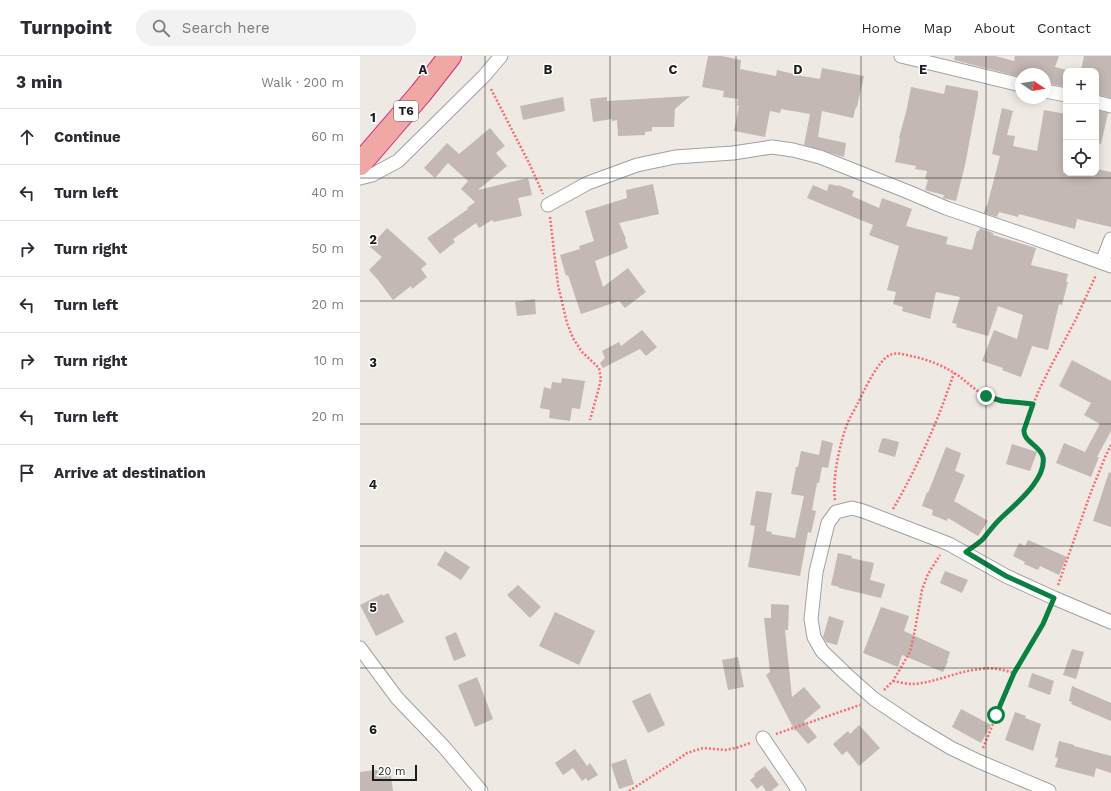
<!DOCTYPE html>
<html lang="en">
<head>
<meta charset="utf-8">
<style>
  :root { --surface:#fff; --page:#f2f2f3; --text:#2b2b33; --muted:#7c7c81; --line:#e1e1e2 }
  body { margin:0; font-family:"Work Sans",sans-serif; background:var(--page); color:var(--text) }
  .controls { position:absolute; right:12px; top:12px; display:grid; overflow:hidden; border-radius:8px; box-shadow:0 2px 10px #0003 }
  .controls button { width:36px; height:36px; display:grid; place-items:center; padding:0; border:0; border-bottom:1px solid var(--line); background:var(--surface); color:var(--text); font:20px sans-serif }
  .compass { position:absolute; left:655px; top:12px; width:36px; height:36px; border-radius:50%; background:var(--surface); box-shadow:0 2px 10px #0003; rotate:102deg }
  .scale { position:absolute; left:12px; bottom:10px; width:45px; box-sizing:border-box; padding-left:4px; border:2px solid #1d1d1d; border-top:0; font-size:11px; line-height:14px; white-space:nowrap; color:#1d1d1d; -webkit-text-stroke:3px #fff; paint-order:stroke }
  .stop { position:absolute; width:12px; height:12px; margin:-9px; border:3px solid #0b8043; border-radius:50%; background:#fff }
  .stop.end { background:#0b8043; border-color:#fff; box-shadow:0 1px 4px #0008 }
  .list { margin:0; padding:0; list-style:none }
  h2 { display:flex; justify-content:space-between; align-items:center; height:52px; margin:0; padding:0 16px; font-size:17px }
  h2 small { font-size:13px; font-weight:400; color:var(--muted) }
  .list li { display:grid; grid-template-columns:26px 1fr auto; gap:12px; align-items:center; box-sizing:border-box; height:56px; padding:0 16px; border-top:1px solid var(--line) }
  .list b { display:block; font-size:15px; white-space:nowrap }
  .list em { font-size:13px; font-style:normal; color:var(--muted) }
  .icon { flex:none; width:22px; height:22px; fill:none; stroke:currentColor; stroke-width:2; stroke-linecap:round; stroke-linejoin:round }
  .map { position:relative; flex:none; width:751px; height:735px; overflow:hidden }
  header { display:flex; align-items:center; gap:24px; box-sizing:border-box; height:56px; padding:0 20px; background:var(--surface); border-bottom:1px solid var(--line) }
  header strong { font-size:19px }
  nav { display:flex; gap:22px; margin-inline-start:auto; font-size:14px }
  .search { width:280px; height:36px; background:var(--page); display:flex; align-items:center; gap:10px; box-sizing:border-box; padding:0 14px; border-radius:22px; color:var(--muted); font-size:15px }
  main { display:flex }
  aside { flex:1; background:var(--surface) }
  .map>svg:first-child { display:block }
</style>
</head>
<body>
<header>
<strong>Turnpoint</strong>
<div class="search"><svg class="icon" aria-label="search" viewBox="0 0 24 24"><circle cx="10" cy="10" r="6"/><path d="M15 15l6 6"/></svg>Search here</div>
<nav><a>Home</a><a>Map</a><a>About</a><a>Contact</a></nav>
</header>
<main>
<aside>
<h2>3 min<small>Walk · 200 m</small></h2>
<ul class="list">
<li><svg class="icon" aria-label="ahead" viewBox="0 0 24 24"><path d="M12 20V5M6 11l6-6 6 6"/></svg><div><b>Continue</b></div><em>60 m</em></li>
<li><svg class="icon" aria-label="left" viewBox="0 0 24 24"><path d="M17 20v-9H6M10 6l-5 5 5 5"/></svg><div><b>Turn left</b></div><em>40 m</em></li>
<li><svg class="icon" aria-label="right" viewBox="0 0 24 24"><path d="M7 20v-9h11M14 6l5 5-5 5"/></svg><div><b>Turn right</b></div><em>50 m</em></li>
<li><svg class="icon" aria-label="left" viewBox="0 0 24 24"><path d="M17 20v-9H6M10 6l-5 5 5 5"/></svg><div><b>Turn left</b></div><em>20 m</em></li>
<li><svg class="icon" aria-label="right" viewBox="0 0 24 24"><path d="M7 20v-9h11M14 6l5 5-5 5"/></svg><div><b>Turn right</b></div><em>10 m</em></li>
<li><svg class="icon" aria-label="left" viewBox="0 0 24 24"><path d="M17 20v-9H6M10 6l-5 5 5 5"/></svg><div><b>Turn left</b></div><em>20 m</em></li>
<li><svg class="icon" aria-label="arrive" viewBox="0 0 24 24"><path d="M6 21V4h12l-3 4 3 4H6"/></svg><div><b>Arrive at destination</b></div></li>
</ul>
</aside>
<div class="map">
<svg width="751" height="735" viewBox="0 0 751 735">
  <rect width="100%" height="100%" fill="#eee9e3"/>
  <g fill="#c3b8b3">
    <polygon points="348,0 362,0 381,4 380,13 416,20 417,14 442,20 460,23 462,12 504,20 497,51 496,51 493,62 462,55 458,81 486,87 484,101 444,89 450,58 421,53 420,57 410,55 405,81 374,75 379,50 377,49 378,43 363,41 364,35 342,31"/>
    <polygon points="595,0 635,0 654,5 655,0 699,0 695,11 706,14 706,31 685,27 685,18 661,18 661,21 594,4"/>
    <polygon points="724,0 751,0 751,42 736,38 736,15 721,15"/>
    <polygon points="586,29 618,35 618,40 605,109 596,145 583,142 584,139 565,134 568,124 565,123 567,115 555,113 556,110 535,106 540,83 539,82 547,52 551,31 584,38"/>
    <polygon points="330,40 315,53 314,71 292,71 292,75 285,76 285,79 258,80 257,64 252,65 252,63 233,66 230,43 247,41 247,45"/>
    <polygon points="203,41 205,55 163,64 160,50"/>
    <polygon points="642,52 653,55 647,79 655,80 653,90 677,95 684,54 706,58 706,99 703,117 736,117 736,113 751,116 751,171 717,163 715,173 659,158 658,161 639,156 637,161 624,157 626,150 627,150 640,100 632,98"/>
    <polygon points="736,54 748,57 741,88 736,87"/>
    <polygon points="130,72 145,90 136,97 147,110 118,134 168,122 172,139 158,142 162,160 134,166 132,164 119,172 116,167 93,183 95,186 80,198 67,182 108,153 107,152 115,146 101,133 108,125 88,107 75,122 64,112 87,87 99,98"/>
    <polygon points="293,128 299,158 259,167 266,183 265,184 268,192 235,205 243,231 268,212 286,236 265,252 259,245 221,258 208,219 206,220 200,199 220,193 219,190 234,185 225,155 267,142 266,134"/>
    <polygon points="469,128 478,130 478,129 494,135 492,140 519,152 522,142 552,153 546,170 588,181 586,188 612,194 617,175 619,175 620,172 633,177 633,179 676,192 671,209 708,218 706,226 708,226 702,249 699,248 688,294 672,290 661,321 642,314 643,312 622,305 634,274 657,283 663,259 638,250 628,280 596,271 597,268 592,267 600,241 576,236 570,263 542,255 543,251 533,248 536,236 527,234 539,190 509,179 513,169 447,142 453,129 467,135"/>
    <polygon points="27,172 67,208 61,213 67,221 52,233 51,230 33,244 18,224 9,214 22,201 10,191"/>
    <polygon points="175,243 176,258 157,260 155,246"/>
    <polygon points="282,274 297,291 286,300 280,293 243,312 240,307 245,302 242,295 259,286 261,290"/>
    <polygon points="712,304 751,325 751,375 737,401 739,401 731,421 696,407 704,387 725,396 740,368 724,359 731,347 699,330"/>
    <polygon points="202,322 225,325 220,353 212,352 210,365 189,362 190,354 180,352 184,331 191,333 192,326 201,327"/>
    <polygon points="522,382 523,383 524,382 539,386 535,401 518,396"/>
    <polygon points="462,384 473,387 468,412 462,411 459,427 457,427 452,454 456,455 451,477 448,476 440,520 388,511 395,470 390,469 396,435 412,437 406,475 412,476 411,478 435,482 444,440 431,438 436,411 438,411 441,395 459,399"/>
    <polygon points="652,388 677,396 670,415 646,408"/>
    <polygon points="586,391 601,397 595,415 605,419 594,445 628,465 618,480 588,462 587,465 572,459 573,454 562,450 567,436 568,437"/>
    <polygon points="749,416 751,417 751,471 733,465"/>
    <polygon points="668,484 707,501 699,519 680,510 678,514 664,508 665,506 653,500 659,487 665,490"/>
    <polygon points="85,495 110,511 101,524 77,509"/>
    <polygon points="478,497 492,500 491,502 514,507 510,524 525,528 521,542 479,532 479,531 471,529"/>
    <polygon points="585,515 608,524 602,537 580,527"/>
    <polygon points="158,529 181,551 170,562 147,539"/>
    <polygon points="28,537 44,566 16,580 0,549 22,538 23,540"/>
    <polygon points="411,548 429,549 428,574 425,574 432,641 444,631 461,651 444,665 457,681 448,688 436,674 435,675 406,619 410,616 404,562 411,562"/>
    <polygon points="521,551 549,560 544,575 590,596 587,605 588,605 583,616 542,599 538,611 503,597"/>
    <polygon points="195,556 235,575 219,609 179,590"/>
    <polygon points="469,560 484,565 477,589 466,586 463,581"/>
    <polygon points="96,576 106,600 94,605 85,581"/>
    <polygon points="712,593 724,596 716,623 703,619"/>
    <polygon points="378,601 384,631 368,634 362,604"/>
    <polygon points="672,617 694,625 690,639 668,631"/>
    <polygon points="117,621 133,663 115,671 98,629"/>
    <polygon points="712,630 751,647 751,665 711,648 712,646 709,645"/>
    <polygon points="290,637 305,669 288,677 272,645"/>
    <polygon points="601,653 631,669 621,687 592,671"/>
    <polygon points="655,656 666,660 665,662 681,668 673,695 645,684"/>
    <polygon points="499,669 520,692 499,710 487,695 482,699 473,688 488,675 490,678"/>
    <polygon points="699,685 714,689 714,690 751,700 751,717 736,712 734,721 695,711 698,702 695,701"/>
    <polygon points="215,693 227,710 230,707 238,719 228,725 226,722 222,725 213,712 203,719 195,707"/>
    <polygon points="266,703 274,728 259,733 251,708"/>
    <polygon points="405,710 419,729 411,735 406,735 402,729 397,733 390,724 395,720 394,718"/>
    <polygon points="30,712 33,735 0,735 0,716"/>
  </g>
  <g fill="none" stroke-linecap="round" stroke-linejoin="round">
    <defs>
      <g id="minor">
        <polyline points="541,0 661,29"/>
        <polyline points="685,35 706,39"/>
        <polyline points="736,46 751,50"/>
        <polyline points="0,122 12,119 38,105 124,20 141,0"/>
        <polyline points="188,149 228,127 277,109 315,101 373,97 412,91 433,94 460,101 546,135 586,152 671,181 751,210"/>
        <polyline points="742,206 751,183"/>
        <polyline points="0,592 37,642 84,691 121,735"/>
        <polyline points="403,682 439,735"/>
        <polyline points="689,735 618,705 591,692 556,671 514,643 487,619 462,595 454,581 451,563 456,516 468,467 476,456 492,452 503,455 589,488 646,520 694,542 751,566"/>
      </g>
      <polyline id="trunk" points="0,108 61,37 90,0"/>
    </defs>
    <use href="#minor" stroke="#a1a1a1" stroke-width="15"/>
    <use href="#trunk" stroke="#d6277d" stroke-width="24"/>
    <g stroke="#f76b72" stroke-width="2.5" stroke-dasharray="2 2" stroke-linecap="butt">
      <polyline points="131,33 170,109 183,138"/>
      <polyline points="190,161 198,229 207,267 213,282 222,296 239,312 241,323 237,339 230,364"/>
      <path d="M475,444C472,422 480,386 488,366C491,359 495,353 498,347C503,336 519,303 530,299C536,296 544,298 551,300C566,303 582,309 596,318C606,325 615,334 625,340C640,347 657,347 673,348"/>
      <path d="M533,453C558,410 578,365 594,317"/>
      <path d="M616,489C625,482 631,472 639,464C654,450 687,424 683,401C680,389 663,386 663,374L679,334L692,308L715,265L736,219"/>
      <polyline points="698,529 731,436 746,399 751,389"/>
      <path d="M533,625C539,626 546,628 552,628C575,627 597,615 621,613C633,611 643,614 654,617"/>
      <polyline points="524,634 533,625 550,596 554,579 562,534 568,518 580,499"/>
      <polyline points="416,678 500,649"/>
      <polyline points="623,692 654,617 683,568 689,554"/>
      <polyline points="269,735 311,708 327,697 343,692 365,694 376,692 390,687"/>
    </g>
    <use href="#minor" stroke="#fff" stroke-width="13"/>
    <use href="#trunk" stroke="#f0a8a4" stroke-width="22"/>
  </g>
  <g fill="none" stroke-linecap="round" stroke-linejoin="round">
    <path stroke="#0b8043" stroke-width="5" d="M626,340L642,345L673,348L664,374C663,386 680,389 683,401C687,424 653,450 639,464C633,470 628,477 623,483C618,488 611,492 606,496L646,520L694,542L683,568L654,617L636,659"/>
  </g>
  <path fill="none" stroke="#1d1d1d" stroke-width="1" stroke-opacity="0.55" d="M125,0V735M250,0V735M376,0V735M501,0V735M626,0V735M0,122H751M0,245H751M0,368H751M0,490H751M0,612H751"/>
  <g text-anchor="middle" stroke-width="3" stroke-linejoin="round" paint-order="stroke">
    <rect fill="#fff" stroke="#616161" stroke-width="1" x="34" y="45" width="24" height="20" rx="3"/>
    <g font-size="12" font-weight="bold" fill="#1d1d1d">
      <text x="46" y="59">T6</text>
    </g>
  </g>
  <g font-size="13" text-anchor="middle" font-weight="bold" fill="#1d1d1d" stroke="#fff" stroke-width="3" stroke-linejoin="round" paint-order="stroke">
    <text x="63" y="18">A</text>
    <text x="188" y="18">B</text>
    <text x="313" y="18">C</text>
    <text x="438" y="18">D</text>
    <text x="563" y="18">E</text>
    <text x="13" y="66">1</text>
    <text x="13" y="188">2</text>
    <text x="13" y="311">3</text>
    <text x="13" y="433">4</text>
    <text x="13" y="556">5</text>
    <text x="13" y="678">6</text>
  </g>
</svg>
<div class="controls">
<button>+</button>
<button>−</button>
<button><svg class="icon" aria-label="locate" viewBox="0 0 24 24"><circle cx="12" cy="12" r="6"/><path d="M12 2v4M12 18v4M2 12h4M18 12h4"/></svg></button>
</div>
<svg class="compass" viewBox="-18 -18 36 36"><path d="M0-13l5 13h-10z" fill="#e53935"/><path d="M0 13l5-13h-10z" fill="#7c7c81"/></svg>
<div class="scale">20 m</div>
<div class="stop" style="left:636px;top:659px"></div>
<div class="stop end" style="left:626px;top:340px"></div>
</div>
</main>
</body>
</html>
